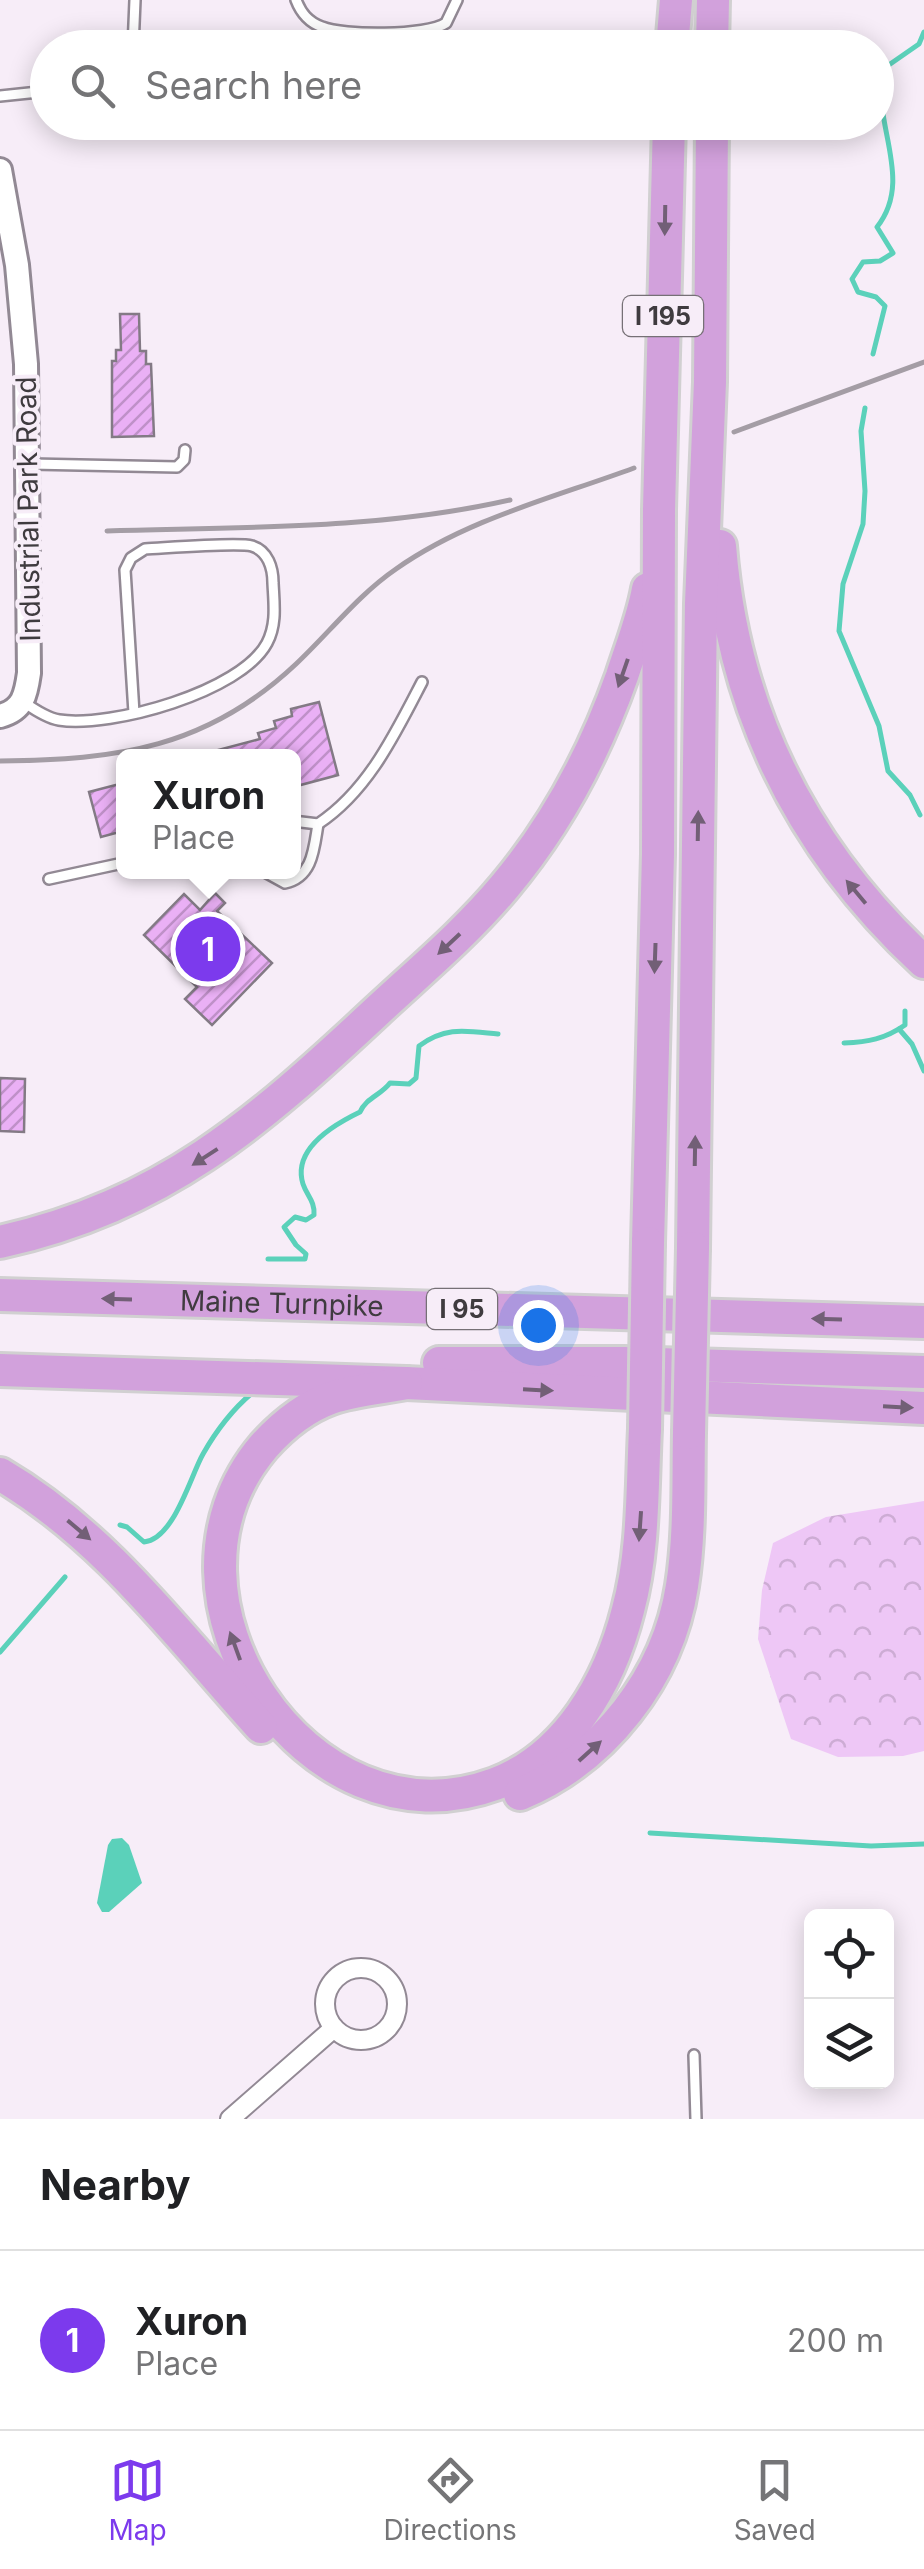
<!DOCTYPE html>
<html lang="en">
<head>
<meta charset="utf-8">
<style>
  :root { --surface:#fff; --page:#f2f2f2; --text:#202124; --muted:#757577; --line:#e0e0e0; --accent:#7c3aed }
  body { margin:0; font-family:Inter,sans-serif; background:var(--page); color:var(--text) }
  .controls { position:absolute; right:30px; bottom:30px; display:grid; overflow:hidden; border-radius:15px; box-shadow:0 5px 25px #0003 }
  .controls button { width:90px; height:90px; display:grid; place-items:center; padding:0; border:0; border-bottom:2px solid var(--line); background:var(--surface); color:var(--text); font:50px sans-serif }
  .you { position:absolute; left:538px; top:1325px; width:35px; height:35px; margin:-25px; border:8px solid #fff; border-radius:50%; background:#1a73e8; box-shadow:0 0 0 15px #1a73e833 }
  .badge { display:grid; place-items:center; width:65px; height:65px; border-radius:50%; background:var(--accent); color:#fff; font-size:32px; font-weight:700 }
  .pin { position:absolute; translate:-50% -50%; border:5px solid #fff; box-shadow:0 2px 10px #0006 }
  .popup { position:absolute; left:116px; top:749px; width:185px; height:130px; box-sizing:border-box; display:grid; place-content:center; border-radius:15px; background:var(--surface); filter:drop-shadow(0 2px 8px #0005); font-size:32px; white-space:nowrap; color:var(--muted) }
  .popup b { font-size:38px; color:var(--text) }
  .popup::after { content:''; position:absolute; left:50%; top:100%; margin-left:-20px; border:20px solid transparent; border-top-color:var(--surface) }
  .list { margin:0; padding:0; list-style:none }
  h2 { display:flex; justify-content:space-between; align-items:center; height:130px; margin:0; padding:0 40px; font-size:42px }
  h2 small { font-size:32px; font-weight:400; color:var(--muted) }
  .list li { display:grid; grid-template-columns:65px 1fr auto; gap:30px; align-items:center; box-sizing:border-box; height:180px; padding:0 40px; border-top:2px solid var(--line) }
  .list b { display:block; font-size:38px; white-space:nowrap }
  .list p { margin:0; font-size:32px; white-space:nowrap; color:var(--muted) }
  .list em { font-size:32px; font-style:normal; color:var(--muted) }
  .icon { flex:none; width:55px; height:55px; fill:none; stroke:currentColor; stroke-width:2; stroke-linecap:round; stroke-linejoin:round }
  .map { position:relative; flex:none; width:924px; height:2119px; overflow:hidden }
  .search { position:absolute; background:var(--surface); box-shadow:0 5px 25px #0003; left:30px; right:30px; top:30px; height:110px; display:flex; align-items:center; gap:25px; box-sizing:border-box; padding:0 35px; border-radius:55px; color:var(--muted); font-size:38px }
  .sheet { height:310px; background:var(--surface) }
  nav { display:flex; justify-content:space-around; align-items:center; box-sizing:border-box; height:140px; border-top:2px solid var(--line); background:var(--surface); font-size:28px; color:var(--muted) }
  nav a { display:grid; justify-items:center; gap:5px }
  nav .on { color:var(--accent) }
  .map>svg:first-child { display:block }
</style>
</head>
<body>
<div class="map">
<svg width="924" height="2119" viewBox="0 0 924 2119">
  <defs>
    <pattern id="forest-crowns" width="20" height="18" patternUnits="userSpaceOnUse" patternTransform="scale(2.5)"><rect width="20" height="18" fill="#eec7f6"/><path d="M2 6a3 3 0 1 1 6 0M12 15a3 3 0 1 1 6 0" fill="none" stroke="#cdacd4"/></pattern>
    <pattern id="building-hatch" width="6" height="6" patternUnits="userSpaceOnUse" patternTransform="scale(2.5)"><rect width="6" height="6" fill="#eab0f5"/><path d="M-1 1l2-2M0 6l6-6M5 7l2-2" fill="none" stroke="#bf90c8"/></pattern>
  </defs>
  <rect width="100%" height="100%" fill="#f7edf8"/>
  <polygon fill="url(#forest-crowns)" points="924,1501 924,1751 903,1756 838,1757 791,1739 758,1639 762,1590 773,1543 826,1517"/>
  <polygon fill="#5bd1ba" points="122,1838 129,1845 142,1883 109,1912 102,1912 97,1903 108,1845 112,1839"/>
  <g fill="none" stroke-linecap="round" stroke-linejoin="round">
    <g stroke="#5bd1ba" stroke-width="5">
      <path d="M873,354L885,306L876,297L858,292L852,279L863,262L880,261L893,253L877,227C915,179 871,123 883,69L919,44L924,32"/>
      <polyline points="865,408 861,431 865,491 863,524 843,584 839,631 879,726 888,771 910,795 920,815"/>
      <polyline points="899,1029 912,1044 924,1071"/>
      <path d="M844,1043C868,1042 885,1039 905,1025V1011"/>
      <path d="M268,1259H305L306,1254L296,1245L284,1227L295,1217L306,1220L314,1215C315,1201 307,1196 303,1184C292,1149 333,1125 360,1112C366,1098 381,1095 390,1083L409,1084L416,1078L419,1046C446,1026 466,1031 498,1034"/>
      <path d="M120,1525L127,1527L144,1542C174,1539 190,1477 203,1454C216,1431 232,1410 252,1393"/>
      <polyline points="0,1652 65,1577"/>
      <polyline points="650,1833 871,1846 924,1844"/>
    </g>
  </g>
  <g fill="url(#building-hatch)" stroke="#837a85" stroke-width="2.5">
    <polygon points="120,314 139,314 140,351 146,351 146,364 151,364 154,436 112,437 112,361 116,361 116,350 121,350"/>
    <polygon points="319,702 338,775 293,787 293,756 212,756 211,752 260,739 258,733 276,728 274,721 292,716 291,709"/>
    <polygon points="123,783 123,831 101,837 89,792"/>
    <polygon points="215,893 225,903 217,911 272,963 212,1025 185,999 197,987 144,935 184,894 200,910"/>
    <polygon points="0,1078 25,1079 24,1132 0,1131"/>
  </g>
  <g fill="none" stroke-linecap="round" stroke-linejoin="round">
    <defs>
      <g id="service">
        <path d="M296,0C301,13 308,22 322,27C343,36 427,36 446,23L457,0"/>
        <polyline points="133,48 135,0"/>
        <polyline points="0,96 48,91"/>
        <polyline points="31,464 177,467 184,460 185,450"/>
        <path d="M25,703C35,710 47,718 59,720C111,728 241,692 267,643C277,624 274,604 273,583C273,568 268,551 252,546C237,542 166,548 145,549L131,558L125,570L134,713"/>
        <path d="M293,821L318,824C368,791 395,734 422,682"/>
        <path d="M265,872L285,883C313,877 314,848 318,824"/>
        <polyline points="49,879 123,863"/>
        <polyline points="694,2055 696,2119"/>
      </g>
      <g id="minor">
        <circle cx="361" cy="2004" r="36"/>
        <polyline points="230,2119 334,2028"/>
      </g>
      <path id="tertiary" d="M0,170L17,265L26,364L29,673C26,695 23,710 0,716"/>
      <g id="motorway">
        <polyline points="672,48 676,0"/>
        <polyline points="712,48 713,0"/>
        <path d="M720,546C733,711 802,849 924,962"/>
        <path d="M0,1242C164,1205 256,1124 375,1013C419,972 466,933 505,886C557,824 595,752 622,676C631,648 643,618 648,589"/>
        <polyline points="648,1243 658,854 659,510 669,122"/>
        <polyline points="693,1248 701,604 710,382 712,122"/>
        <path id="s1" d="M0,1295L924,1322"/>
        <polyline points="439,1363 624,1363 924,1372"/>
        <polyline points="0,1370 406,1383 924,1408"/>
        <path d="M406,1383C382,1388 354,1390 331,1398C306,1407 282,1426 264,1446C137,1595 307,1853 495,1784C567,1757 610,1682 628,1610C644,1551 642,1489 645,1429"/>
        <path d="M0,1474C106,1536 179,1637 261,1727"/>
        <path d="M520,1794C604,1759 668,1677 682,1586C690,1535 688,1484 689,1433"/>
      </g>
    </defs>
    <use href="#service" stroke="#928994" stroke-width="14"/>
    <use href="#minor" stroke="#928994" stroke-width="22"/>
    <use href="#tertiary" stroke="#928994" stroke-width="28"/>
    <use href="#motorway" stroke="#d1d0d1" stroke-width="38"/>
    <use href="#service" stroke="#fff" stroke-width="9"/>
    <use href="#minor" stroke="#fff" stroke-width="18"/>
    <use href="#tertiary" stroke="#fff" stroke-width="22"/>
    <use href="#motorway" stroke="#d2a1dc" stroke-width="32"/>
    <g stroke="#a49da5" stroke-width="5">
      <polyline points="734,432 924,362"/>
      <path d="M107,531C241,527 378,530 510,500"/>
      <path d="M0,761C117,760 207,748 296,664C329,633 358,595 396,569C467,519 553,498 634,468"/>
    </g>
    <defs>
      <g id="motorway-bridge">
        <polyline points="645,1429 648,1243"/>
        <polyline points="689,1433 693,1248"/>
      </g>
    </defs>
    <use href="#motorway-bridge" stroke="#d1d0d1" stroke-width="38" stroke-linecap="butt"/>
    <use href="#motorway-bridge" stroke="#d2a1dc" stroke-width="32"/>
  </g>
  <defs><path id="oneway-solid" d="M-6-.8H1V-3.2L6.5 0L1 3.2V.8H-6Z" transform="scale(2.5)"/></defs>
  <g fill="#725f76">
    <use href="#oneway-solid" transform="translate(665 220) rotate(91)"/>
    <use href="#oneway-solid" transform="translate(623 673) rotate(109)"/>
    <use href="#oneway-solid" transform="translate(698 826) rotate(-89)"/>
    <use href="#oneway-solid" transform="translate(856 892) rotate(-130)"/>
    <use href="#oneway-solid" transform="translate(449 944) rotate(137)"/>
    <use href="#oneway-solid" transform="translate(655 958) rotate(92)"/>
    <use href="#oneway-solid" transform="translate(695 1151) rotate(-89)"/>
    <use href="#oneway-solid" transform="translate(205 1157) rotate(147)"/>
    <use href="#oneway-solid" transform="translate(117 1299) rotate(-178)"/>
    <use href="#oneway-solid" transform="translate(827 1319) rotate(-178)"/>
    <use href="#oneway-solid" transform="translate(538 1390) rotate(3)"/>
    <use href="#oneway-solid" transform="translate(898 1407) rotate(3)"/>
    <use href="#oneway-solid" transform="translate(640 1526) rotate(94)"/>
    <use href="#oneway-solid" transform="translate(79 1530) rotate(40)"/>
    <use href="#oneway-solid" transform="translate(235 1646) rotate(-110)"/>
    <use href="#oneway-solid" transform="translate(590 1751) rotate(-42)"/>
  </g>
  <g text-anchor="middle" stroke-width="8" stroke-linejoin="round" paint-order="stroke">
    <g fill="#f7edf8" stroke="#767076" stroke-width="2.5">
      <rect x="623" y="296" width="80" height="40" rx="8"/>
      <rect x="427" y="1289" width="70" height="40" rx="8"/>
    </g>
    <g font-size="25" font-weight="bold" fill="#3f3b3f">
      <text x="663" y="325">I 195</text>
      <text x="462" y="1318">I 95</text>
    </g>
    <g font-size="28" fill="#3f3b3f" stroke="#f7edf8">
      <text transform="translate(28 509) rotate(-91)" y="10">Industrial Park Road</text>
      <text dy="10" stroke="none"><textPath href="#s1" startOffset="282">Maine Turnpike</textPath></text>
    </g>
  </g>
</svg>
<div class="controls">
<button><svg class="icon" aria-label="locate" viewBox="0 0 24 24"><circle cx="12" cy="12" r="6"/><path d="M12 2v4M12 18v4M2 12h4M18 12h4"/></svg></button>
<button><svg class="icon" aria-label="layers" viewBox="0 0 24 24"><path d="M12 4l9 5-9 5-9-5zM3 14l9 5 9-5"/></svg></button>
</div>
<div class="you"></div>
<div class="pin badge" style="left:208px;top:949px">1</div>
<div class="popup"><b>Xuron</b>Place</div>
<div class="search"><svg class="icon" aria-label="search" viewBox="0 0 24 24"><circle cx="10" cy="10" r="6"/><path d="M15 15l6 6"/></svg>Search here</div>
</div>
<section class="sheet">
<h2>Nearby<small></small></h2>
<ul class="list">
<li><span class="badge">1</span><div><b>Xuron</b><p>Place</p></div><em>200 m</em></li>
</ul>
</section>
<nav>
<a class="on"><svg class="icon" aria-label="map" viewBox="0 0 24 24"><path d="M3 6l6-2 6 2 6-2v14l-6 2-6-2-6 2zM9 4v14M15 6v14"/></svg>Map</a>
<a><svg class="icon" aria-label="directions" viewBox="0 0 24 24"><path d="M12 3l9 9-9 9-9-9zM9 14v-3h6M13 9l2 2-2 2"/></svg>Directions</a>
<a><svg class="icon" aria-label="saved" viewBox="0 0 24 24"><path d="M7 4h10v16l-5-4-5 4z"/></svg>Saved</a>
</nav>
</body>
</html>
